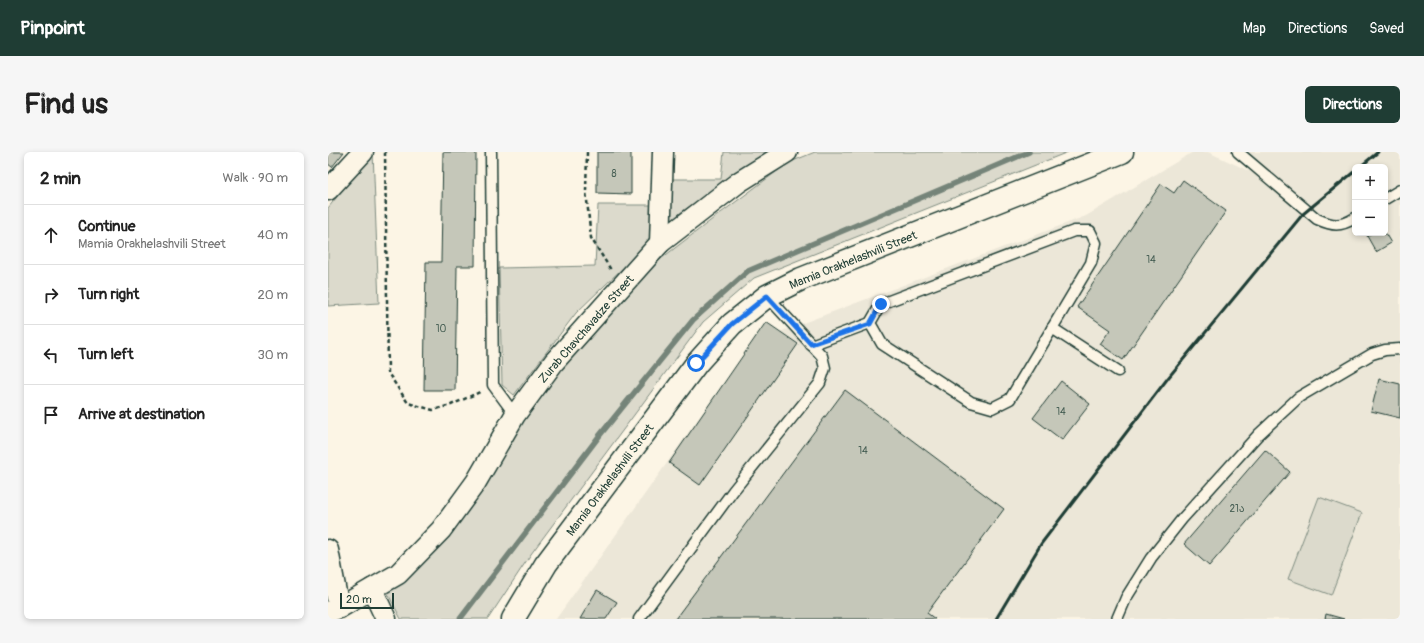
<!DOCTYPE html>
<html lang="en">
<head>
<meta charset="utf-8">
<style>
  :root { --surface:#fff; --page:#f6f6f6; --text:#222; --muted:#767676; --line:#e0e0e0; --accent:#1f3d34 }
  body { margin:0; font-family:Pangolin,"Noto Sans Georgian",sans-serif; background:var(--page); color:var(--text) }
  .controls { position:absolute; right:12px; top:12px; display:grid; overflow:hidden; border-radius:6px; box-shadow:0 2px 6px #0003 }
  .controls button { width:36px; height:36px; display:grid; place-items:center; padding:0; border:0; border-bottom:1px solid var(--line); background:var(--surface); color:var(--text); font:20px sans-serif }
  .scale { position:absolute; left:12px; bottom:10px; width:54px; box-sizing:border-box; padding-left:4px; border:2px solid #1f3d34; border-top:0; font-size:11px; line-height:14px; white-space:nowrap; color:#1f3d34; -webkit-text-stroke:3px #fcf5e5; paint-order:stroke }
  .stop { position:absolute; width:12px; height:12px; margin:-9px; border:3px solid #1a73e8; border-radius:50%; background:#fff }
  .stop.end { background:#1a73e8; border-color:#fff; box-shadow:0 1px 4px #0008 }
  .list { margin:0; padding:0; list-style:none }
  h2 { display:flex; justify-content:space-between; align-items:center; height:52px; margin:0; padding:0 16px; font-size:17px }
  h2 small { font-size:13px; font-weight:400; color:var(--muted) }
  .list li { display:grid; grid-template-columns:26px 1fr auto; gap:12px; align-items:center; box-sizing:border-box; height:60px; padding:0 16px; border-top:1px solid var(--line) }
  .list b { display:block; font-size:15px; white-space:nowrap }
  .list p { margin:0; font-size:13px; white-space:nowrap; color:var(--muted) }
  .list em { font-size:13px; font-style:normal; color:var(--muted) }
  .icon { flex:none; width:22px; height:22px; fill:none; stroke:currentColor; stroke-width:2; stroke-linecap:round; stroke-linejoin:round }
  .map { position:relative; flex:none; width:1072px; height:467px; overflow:hidden; border-radius:6px }
  header { display:flex; align-items:center; gap:24px; box-sizing:border-box; height:56px; padding:0 20px; background:var(--accent); color:#fff }
  header strong { font-size:19px }
  nav { display:flex; gap:22px; margin-inline-start:auto; font-size:14px }
  .intro { display:flex; align-items:center; justify-content:space-between; box-sizing:border-box; height:96px; padding:0 24px }
  h1 { margin:0; font-size:28px }
  .button { padding:10px 18px; border-radius:6px; background:var(--accent); color:#fff; font-size:14px; font-weight:700 }
  main { display:flex; gap:24px; padding:0 24px }
  aside { flex:1; background:var(--surface); border-radius:6px; box-shadow:0 2px 6px #0003 }
  .map>svg:first-child { display:block }
</style>
</head>
<body>
<header>
<strong>Pinpoint</strong>
<nav><a>Map</a><a>Directions</a><a>Saved</a></nav>
</header>
<div class="intro"><h1>Find us</h1><a class="button">Directions</a></div>
<main>
<aside>
<h2>2 min<small>Walk · 90 m</small></h2>
<ul class="list">
<li><svg class="icon" aria-label="ahead" viewBox="0 0 24 24"><path d="M12 20V5M6 11l6-6 6 6"/></svg><div><b>Continue</b><p>Mamia Orakhelashvili Street</p></div><em>40 m</em></li>
<li><svg class="icon" aria-label="right" viewBox="0 0 24 24"><path d="M7 20v-9h11M14 6l5 5-5 5"/></svg><div><b>Turn right</b></div><em>20 m</em></li>
<li><svg class="icon" aria-label="left" viewBox="0 0 24 24"><path d="M17 20v-9H6M10 6l-5 5 5 5"/></svg><div><b>Turn left</b></div><em>30 m</em></li>
<li><svg class="icon" aria-label="arrive" viewBox="0 0 24 24"><path d="M6 21V4h12l-3 4 3 4H6"/></svg><div><b>Arrive at destination</b></div></li>
</ul>
</aside>
<div class="map">
<svg width="1072" height="467" viewBox="0 0 1072 467">
  <rect width="100%" height="100%" fill="#fcf5e5"/>
  <filter id="ink" filterUnits="userSpaceOnUse"><feTurbulence type="fractalNoise" baseFrequency=".025" numOctaves="2"/><feDisplacementMap in="SourceGraphic" scale="8" xChannelSelector="R" yChannelSelector="G"/><feConvolveMatrix kernelMatrix="1 2 1 2 8 2 1 2 1" color-interpolation-filters="sRGB"/></filter>
  <g filter="url(#ink)">
    <path fill="#ece7d8" fill-rule="evenodd" d="M865,0H880L943,29L910,0H1072V467H228L425,190L758,64ZM1027,15H1057V81H1027Z"/>
    <g fill="#dcdacc" stroke="#7e8c80">
      <polygon points="45,0 51,151 0,154 0,56"/>
      <polygon points="396,0 440,0 352,61 248,161 186,243 174,233 171,116 267,114 270,53 343,53 343,27 393,27"/>
      <polygon points="487,0 740,0 426,126 375,170 203,402 160,467 73,467 58,438 186,279 230,221 292,147 334,106 386,66 460,11"/>
      <polygon points="991,345 1034,361 1003,443 960,427"/>
    </g>
    <g fill="none" stroke-linecap="round" stroke-linejoin="round">
      <polyline stroke="#758479" stroke-width="5.5" points="132,467 272,283 365,168 420,119 701,0"/>
    </g>
    <g fill="#c5c7b9" stroke="#1f3d34">
      <polygon points="0,0 16,0 4,15 0,12"/>
      <polygon points="115,0 148,0 147,114 129,114 127,238 96,238 98,110 113,110"/>
      <polygon points="269,0 303,0 303,42 269,41"/>
      <polygon points="855,28 898,59 795,208 772,192 782,178 749,155 833,32 846,41"/>
      <polygon points="1044,81 1057,81 1063,91 1048,100 1039,84"/>
      <polygon points="438,170 470,192 372,333 341,311"/>
      <polygon points="1051,227 1072,232 1072,266 1043,259"/>
      <polygon points="733,229 762,252 734,288 705,266"/>
      <polygon points="517,238 676,357 599,461 607,467 347,467"/>
      <polygon points="937,298 962,320 881,414 856,392"/>
      <polygon points="269,438 289,450 278,467 252,467"/>
      <polygon points="998,462 1016,467 997,467"/>
    </g>
    <g fill="none" stroke-linecap="round" stroke-linejoin="round">
      <defs>
        <g id="service">
          <polyline points="163,0 165,233 187,263"/>
          <path d="M910,0L989,67C1005,74 1012,75 1027,66"/>
          <polyline points="1057,47 1072,38"/>
          <polygon points="746,79 762,79 768,91 763,111 682,247 664,256 643,250 554,192 542,171 553,152"/>
          <polyline points="724,176 790,219"/>
          <polyline points="483,193 542,171"/>
          <polyline points="311,467 405,339 492,231 497,216 494,204 439,144"/>
          <polyline points="789,467 798,446 823,406 854,367 930,283 971,245 1044,202 1057,198 1072,197"/>
        </g>
        <g id="minor">
          <polyline points="0,38 35,0"/>
          <polyline points="332,91 335,0"/>
          <polyline points="0,398 11,456"/>
          <polyline points="44,437 58,467"/>
          <polyline points="0,460 11,456 70,422 113,378 148,330 187,263 226,210 332,91 411,30 459,0"/>
        </g>
        <polyline id="tertiary" points="185,467 218,412 369,211 404,172 439,144 473,127 794,0"/>
      </defs>
      <use href="#service" stroke="#1f3d34" stroke-width="13"/>
      <use href="#minor" stroke="#1f3d34" stroke-width="23"/>
      <use href="#tertiary" stroke="#1f3d34" stroke-width="25"/>
      <g stroke="#1f3d34" stroke-width="2.5" stroke-dasharray="4 3" stroke-linecap="butt">
        <polyline points="57,0 60,221 80,251 105,258 123,253 154,239"/>
        <polyline points="259,0 258,39 263,86 283,118"/>
      </g>
      <use href="#service" stroke="#fcf5e5" stroke-width="10"/>
      <use href="#minor" stroke="#fcf5e5" stroke-width="20"/>
      <use href="#tertiary" stroke="#fcf5e5" stroke-width="22"/>
      <g stroke="#1f3d34" stroke-width="3">
        <polyline points="1032,15 1050,0"/>
        <polyline points="668,467 713,392 840,226 975,62 1027,19"/>
      </g>
    </g>
  </g>
  <g fill="none" stroke-linecap="round" stroke-linejoin="round" filter="url(#ink)">
    <polyline stroke="#1a73e8" stroke-width="5" points="368,211 404,172 439,144 483,192 542,172 553,152"/>
  </g>
  <g text-anchor="middle" stroke-width="3" stroke-linejoin="round" paint-order="stroke">
    <g font-size="10" fill="#486055">
      <text x="286" y="25">8</text>
      <text x="823" y="111">14</text>
      <text x="113" y="180">10</text>
      <text x="733" y="263">14</text>
      <text x="535" y="302">14</text>
      <text x="909" y="360">21ა</text>
    </g>
    <g font-size="12" fill="#1f3d34" stroke="#fcf5e5">
      <text transform="translate(525 108) rotate(-22)" y="4">Mamia Orakhelashvili Street</text>
      <text transform="translate(258 177) rotate(-49)" y="4">Zurab Chavchavadze Street</text>
      <text transform="translate(282 328) rotate(-53)" y="4">Mamia Orakhelashvili Street</text>
    </g>
  </g>
</svg>
<div class="controls">
<button>+</button>
<button>−</button>
</div>
<div class="scale">20 m</div>
<div class="stop" style="left:368px;top:211px"></div>
<div class="stop end" style="left:553px;top:152px"></div>
</div>
</main>
</body>
</html>
